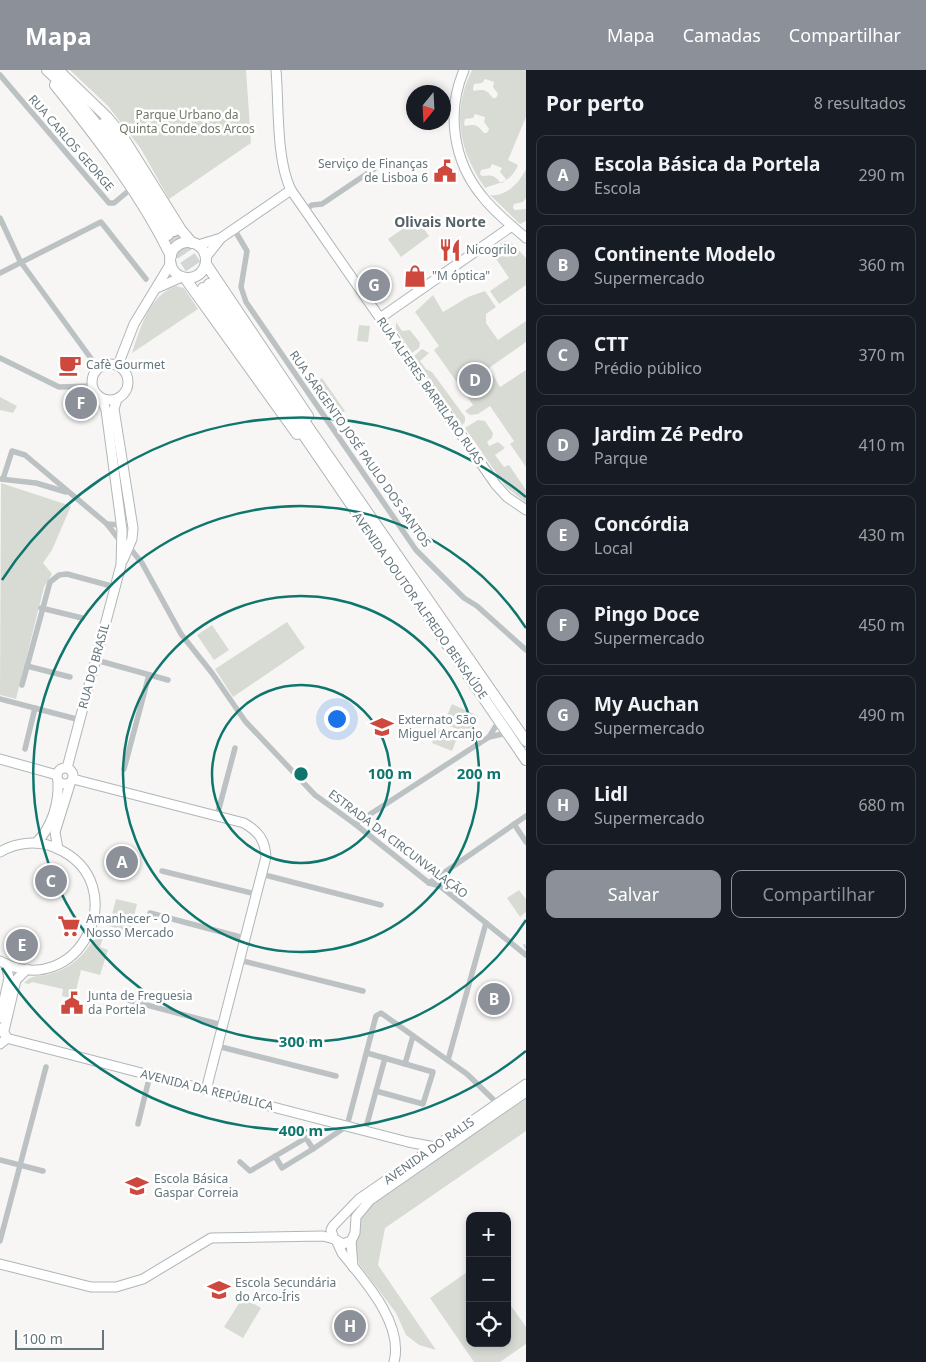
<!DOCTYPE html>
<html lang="pt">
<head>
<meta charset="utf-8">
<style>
  :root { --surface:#171b24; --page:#20242c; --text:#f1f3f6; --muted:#9ea1a6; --line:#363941; --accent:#8c9099 }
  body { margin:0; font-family:"Noto Sans",sans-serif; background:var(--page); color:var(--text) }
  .controls { position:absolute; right:15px; bottom:15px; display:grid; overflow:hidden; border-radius:10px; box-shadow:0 2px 8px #0003 }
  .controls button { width:45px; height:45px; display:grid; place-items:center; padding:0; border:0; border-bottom:1px solid var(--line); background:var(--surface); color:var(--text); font:25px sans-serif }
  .compass { position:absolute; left:406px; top:15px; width:45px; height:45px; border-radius:50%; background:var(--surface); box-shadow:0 2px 8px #0003; rotate:198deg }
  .scale { position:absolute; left:15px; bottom:12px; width:89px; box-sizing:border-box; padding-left:5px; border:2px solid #65767c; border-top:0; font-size:14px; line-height:18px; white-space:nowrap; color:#65767c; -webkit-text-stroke:4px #fff; paint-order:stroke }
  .you { position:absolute; left:336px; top:648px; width:18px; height:18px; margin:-12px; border:4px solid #fff; border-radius:50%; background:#1a73e8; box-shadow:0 0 0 8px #1a73e833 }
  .badge { display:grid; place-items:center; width:32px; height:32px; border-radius:50%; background:var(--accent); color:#fff; font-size:16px; font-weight:700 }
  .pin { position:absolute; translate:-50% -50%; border:2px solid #fff; box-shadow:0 1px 5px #0006 }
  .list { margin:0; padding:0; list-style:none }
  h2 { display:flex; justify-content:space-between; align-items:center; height:65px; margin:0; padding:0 20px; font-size:21px }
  h2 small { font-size:16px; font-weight:400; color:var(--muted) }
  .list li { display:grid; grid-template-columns:32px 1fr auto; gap:15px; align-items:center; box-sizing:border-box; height:80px; margin:0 10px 10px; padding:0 10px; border:1px solid var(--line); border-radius:10px }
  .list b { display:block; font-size:19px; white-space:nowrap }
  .list p { margin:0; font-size:16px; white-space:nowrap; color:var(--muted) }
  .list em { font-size:16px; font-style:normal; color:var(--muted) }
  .actions { display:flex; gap:10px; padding:15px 20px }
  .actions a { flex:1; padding:11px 0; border:1px solid var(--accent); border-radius:10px; text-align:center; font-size:18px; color:var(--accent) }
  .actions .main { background:var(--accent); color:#fff }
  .icon { flex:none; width:28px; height:28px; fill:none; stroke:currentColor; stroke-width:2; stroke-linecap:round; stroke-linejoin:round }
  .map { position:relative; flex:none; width:526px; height:1292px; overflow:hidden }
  header { display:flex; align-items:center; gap:30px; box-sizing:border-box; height:70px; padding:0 25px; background:var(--accent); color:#fff }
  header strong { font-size:24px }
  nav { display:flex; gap:28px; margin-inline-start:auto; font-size:18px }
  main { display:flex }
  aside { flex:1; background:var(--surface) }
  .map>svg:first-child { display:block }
</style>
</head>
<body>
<header>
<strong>Mapa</strong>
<nav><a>Mapa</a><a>Camadas</a><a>Compartilhar</a></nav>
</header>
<main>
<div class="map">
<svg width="526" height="1292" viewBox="0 0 526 1292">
  <rect width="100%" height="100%" fill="#f7f6f4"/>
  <g fill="#d8dbd4" fill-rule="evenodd">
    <polygon points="70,0 246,0 251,73 169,129 141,79 108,36"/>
    <path d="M472,0H526V47L508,90L518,95C510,113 501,112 485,118C459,81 451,42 472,0ZM485,9L494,12L493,17L498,24L496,28H493C486,20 485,19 474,21L473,19L474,14L482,13ZM475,44L485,47L484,52L489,59L487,63H484C477,55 476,54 465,56L464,54L465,49L473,48ZM492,94L502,98L500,102L506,109L503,113H501C494,105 492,105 482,106L480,104L481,100L490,98Z"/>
    <path d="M526,99V128L523,132L514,134L513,138L515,140L526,139V151L520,154L490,125C505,128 520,112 526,99Z"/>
    <polygon points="417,149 429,166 401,187 388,169"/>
    <polygon points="505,171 512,173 526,188 526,215 499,234 490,221 509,208 495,187 500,183 500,174"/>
    <path d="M176,216L184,218L198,239L132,283C140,259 149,225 176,216Z"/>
    <polygon points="485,221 496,237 486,244 486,253 498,270 526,251 526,272 489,298 500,317 526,300 526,397 510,374 514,371 490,336 478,344 470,345 465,341 473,335 434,280 439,276 415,242 433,225 443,242 468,227"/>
    <polygon points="396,252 402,261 410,260 420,273 419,278 412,283 396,259"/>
    <polygon points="359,255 370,256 368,272 357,271"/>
    <polygon points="422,279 429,283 420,291 426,299 432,302 465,347 465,352 462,355 414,286"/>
    <polygon points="322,308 345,341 334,349 311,316"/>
    <polygon points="0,327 17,336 13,343 0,340"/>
    <polygon points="478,350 485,351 493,363 492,368 487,372 489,376 498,372 505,378 495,385 504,397 509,395 526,420 526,433 506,417 465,358"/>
    <polygon points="1,413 71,436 52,480 43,493 52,504 44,517 16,629 0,625"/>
    <polygon points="287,552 305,578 233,627 215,599"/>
    <polygon points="212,555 229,580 214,590 197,565"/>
    <polygon points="452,634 478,646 469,665 444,653"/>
    <polygon points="437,660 457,668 452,681 432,673"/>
    <polygon points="519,820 526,829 526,842 520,847 507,828"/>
    <polygon points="116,829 137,834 130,862 109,856"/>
    <path d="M98,860L105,862L100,877L108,880L100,905L81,900L74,929L62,926L63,919L32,912L29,914L24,913C32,905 35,907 45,905C71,900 88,883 98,860Z"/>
    <polygon points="526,1029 526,1061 385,1158 378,1195 436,1280 419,1275 406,1265 396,1243 359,1194 355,1175 360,1162 359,1151 369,1135"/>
    <polygon points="470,1200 470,1273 507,1273 507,1230 526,1257 526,1274 500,1292 474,1292 430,1228"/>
    <polygon points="243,1227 261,1238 243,1268 224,1257"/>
  </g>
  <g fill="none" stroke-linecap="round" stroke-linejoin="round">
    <polyline stroke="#d2d6d6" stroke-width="5.5" stroke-dasharray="5.5 3" stroke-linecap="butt" points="524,877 526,876"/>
    <g stroke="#d2d6d6" stroke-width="10" stroke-dasharray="10 5" stroke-linecap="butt">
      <polyline points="174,161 209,214"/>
      <polyline points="168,165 203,218"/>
    </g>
    <defs>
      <g id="secondary">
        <path d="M276,0C279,34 276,90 291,120L496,415L507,427L526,440"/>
        <path d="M464,0C446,42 453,91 482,126C494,142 511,155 526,168"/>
        <polyline points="198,175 221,168 291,120"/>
        <polyline points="206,187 221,168"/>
        <polyline points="380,248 512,156"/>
        <polyline points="0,689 57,705"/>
        <path d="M73,709L244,753C259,762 265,770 266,787L206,1020"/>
        <polyline points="6,968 408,1072 435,1077"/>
        <polyline points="526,1014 359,1129 333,1156 331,1160 334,1169 343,1174 351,1171 355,1163 356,1147 370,1130 526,1022"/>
        <polyline points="351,1171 353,1197"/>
        <path d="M337,1172L342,1183C365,1211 404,1254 394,1292"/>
        <polyline points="0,1194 91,1217 116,1217 143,1209 211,1168 323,1166 334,1169"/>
      </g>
      <g id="primary">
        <polyline points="157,218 182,207"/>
        <circle cx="110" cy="312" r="18"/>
        <polyline points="118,295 134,254 171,193"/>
        <polyline points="117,329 114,339 133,458 132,469 123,490"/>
        <circle cx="65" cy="706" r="8"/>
        <polyline points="67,698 121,495 122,460 106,340 101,328"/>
        <path d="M36,773C52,757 59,734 58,711"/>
        <polyline points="58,779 55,762 70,714"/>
        <path d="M0,782C17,772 38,770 56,778C137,813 79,934 0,891"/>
        <polyline points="0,948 9,908 6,894"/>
        <polyline points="4,961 16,910 27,899"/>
        <polyline points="0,974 5,970 6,966 0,958"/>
      </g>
      <g id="highway">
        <path d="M47,0C98,46 134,106 168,165"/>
        <polyline points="58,0 107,47 121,64 181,160 192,173"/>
        <path d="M55,15C98,69 141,124 171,186"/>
        <polyline points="104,53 134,95 174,161"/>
        <circle cx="188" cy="190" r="18"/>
        <polyline points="206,194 308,346"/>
        <polyline points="185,208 297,364"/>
        <polyline points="209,214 526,671"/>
        <polyline points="203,218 526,690"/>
      </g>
    </defs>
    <use href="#secondary" stroke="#afb6b9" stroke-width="11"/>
    <use href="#primary" stroke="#b0b6b8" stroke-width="11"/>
    <use href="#highway" stroke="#b0b5b7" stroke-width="12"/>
    <g stroke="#bcc2c4" stroke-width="5.5">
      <polyline points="0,5 109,133 114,133 132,118"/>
      <polyline points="305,140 312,135 322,134 374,99"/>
      <polyline points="0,148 20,191 98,298"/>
      <polyline points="234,159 247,181 241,217 246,232 416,480 464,528 477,536 526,580"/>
      <polyline points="0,203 101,152 146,209"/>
      <polyline points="0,288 59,317 93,316"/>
      <polyline points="0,409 36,413 66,422"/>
      <polyline points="3,409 12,381 25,385 107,454 121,472"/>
      <polyline points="107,454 121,455 128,466 129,477 142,493 181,564 212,603 245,651 315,725 355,754 429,813 440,816 526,885"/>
      <polyline points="41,538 82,548"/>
      <polyline points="96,590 168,610"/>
      <polyline points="27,596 70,607"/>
      <polyline points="22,615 50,512 59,505 67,504 115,517"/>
      <polyline points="0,629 80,650"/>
      <polyline points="489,667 499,651"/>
      <polyline points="25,679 35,638"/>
      <polyline points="124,699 149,605"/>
      <polyline points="217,746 235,678"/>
      <polyline points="355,754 489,667 507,663"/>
      <polyline points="514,754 526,772"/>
      <polyline points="162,801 256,824"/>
      <polyline points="261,804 381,835"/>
      <polyline points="429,813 526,746"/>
      <polyline points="150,843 244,868"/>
      <polyline points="239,890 363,921"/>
      <polyline points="128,930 222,955"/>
      <polyline points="217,976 336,1006"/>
      <polyline points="367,983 433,1002 423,1034 376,1021"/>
      <polyline points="448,990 486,853"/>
      <polyline points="405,994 413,966"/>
      <polyline points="138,1054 150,1005"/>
      <polyline points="367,1054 385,988"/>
      <polyline points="313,1079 347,1056 376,946 381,943 467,1004 497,1033"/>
      <polyline points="0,1090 43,1101"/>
      <polyline points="240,1092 250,1101 306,1068 313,1079 282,1098 275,1086"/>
      <polyline points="0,1171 46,997"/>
    </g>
    <use href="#secondary" stroke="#fff" stroke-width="9"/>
    <use href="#primary" stroke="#fff" stroke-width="9"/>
    <use href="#highway" stroke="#fff" stroke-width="10"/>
  </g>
  <g fill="none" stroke="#0f766e" stroke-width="2.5">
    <circle cx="301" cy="704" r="89"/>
    <circle cx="301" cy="704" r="178"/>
    <path d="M526 850A268 268 0 1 1 526 558"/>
    <path d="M526 981A357 357 0 0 1 2 898M2 510A357 357 0 0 1 526 427"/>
  </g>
  <defs>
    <symbol id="civic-bare" viewBox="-9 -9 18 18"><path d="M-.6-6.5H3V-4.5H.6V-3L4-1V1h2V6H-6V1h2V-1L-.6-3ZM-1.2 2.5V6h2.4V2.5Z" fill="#ce483d" stroke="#fff" stroke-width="2.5" paint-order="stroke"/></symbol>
    <symbol id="restaurant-bare" viewBox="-9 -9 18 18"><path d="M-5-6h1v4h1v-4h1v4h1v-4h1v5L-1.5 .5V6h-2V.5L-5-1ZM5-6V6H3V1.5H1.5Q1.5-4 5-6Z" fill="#ce483d" stroke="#fff" stroke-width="2.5" paint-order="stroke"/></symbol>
    <symbol id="shop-bare" viewBox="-9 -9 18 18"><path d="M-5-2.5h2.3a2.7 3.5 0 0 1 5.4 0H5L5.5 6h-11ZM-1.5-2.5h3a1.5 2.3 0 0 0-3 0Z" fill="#ce483d" stroke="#fff" stroke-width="2.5" paint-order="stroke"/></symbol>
    <symbol id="cafe-bare" viewBox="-9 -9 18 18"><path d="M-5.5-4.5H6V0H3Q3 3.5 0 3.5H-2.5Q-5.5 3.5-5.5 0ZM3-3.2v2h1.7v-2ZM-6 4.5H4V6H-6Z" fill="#ce483d" stroke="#fff" stroke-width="2.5" paint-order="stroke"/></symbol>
    <symbol id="school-bare" viewBox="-9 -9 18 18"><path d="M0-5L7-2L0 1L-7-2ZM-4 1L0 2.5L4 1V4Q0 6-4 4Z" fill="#ce483d" stroke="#fff" stroke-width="2.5" paint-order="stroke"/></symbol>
    <symbol id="supermarket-bare" viewBox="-9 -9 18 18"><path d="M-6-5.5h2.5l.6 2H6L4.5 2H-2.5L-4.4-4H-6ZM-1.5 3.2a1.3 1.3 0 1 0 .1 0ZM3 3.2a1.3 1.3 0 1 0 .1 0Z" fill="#ce483d" stroke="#fff" stroke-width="2.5" paint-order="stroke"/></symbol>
  </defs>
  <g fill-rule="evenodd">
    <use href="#civic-bare" x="429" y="85" width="32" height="32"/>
    <use href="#restaurant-bare" x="434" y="164" width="32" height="32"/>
    <use href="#shop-bare" x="399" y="190" width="32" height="32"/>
    <use href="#cafe-bare" x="54" y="279" width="32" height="32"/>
    <use href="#school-bare" x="366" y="641" width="32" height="32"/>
    <use href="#supermarket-bare" x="53" y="840" width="32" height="32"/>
    <use href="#civic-bare" x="56" y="917" width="32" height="32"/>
    <use href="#school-bare" x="121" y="1100" width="32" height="32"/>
    <use href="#school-bare" x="203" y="1204" width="32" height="32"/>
  </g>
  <g text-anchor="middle" stroke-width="5" stroke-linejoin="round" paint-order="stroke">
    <g font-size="12" fill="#6e7a67" stroke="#fff">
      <text x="187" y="49">Parque Urbano da<tspan x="187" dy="14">Quinta Conde dos Arcos</tspan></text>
    </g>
    <g font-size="12" fill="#65767c" stroke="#fff">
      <text transform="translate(71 73) rotate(49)" y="4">RUA CARLOS GEORGE</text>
      <text transform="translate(430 321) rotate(55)" y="4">RUA ALFERES BARRILARO RUAS</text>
      <text transform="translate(360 379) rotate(55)" y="4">RUA SARGENTO JOSÉ PAULO DOS SANTOS</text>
      <text transform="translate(420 536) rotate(55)" y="4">AVENIDA DOUTOR ALFREDO BENSAÚDE</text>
      <text transform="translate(94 596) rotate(-75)" y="4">RUA DO BRASIL</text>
      <text transform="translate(398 774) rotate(37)" y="4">ESTRADA DA CIRCUNVALAÇÃO</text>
      <text transform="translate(207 1020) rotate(14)" y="4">AVENIDA DA REPÚBLICA</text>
      <text transform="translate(429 1081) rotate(-35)" y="4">AVENIDA DO RALIS</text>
    </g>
    <g font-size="12" fill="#65767c" stroke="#fff" text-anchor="start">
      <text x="428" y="98" text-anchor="end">Serviço de Finanças<tspan x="428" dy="14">de Lisboa 6</tspan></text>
      <text x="466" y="184">Nicogrilo</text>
      <text x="432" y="210">"M óptica"</text>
      <text x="86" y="299">Cafè Gourmet</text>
      <text x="398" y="654">Externato São<tspan x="398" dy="14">Miguel Arcanjo</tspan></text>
      <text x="86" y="853">Amanhecer - O<tspan x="86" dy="14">Nosso Mercado</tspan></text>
      <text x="88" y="930">Junta de Freguesia<tspan x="88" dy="14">da Portela</tspan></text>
      <text x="154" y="1113">Escola Básica<tspan x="154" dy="14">Gaspar Correia</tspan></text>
      <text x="235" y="1217">Escola Secundária<tspan x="235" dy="14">do Arco-Íris</tspan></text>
    </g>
    <g font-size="14" font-weight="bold" fill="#566368" stroke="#fff">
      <text x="440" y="157">Olivais Norte</text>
    </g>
  </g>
  <circle cx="301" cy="704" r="8" fill="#0f766e" stroke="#fff" stroke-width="2.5"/>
  <g font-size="15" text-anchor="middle" font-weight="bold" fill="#0f766e" stroke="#fff" stroke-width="5" stroke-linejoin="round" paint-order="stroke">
    <text x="390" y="709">100 m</text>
    <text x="479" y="709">200 m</text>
    <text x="301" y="977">300 m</text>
    <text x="301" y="1066">400 m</text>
  </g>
</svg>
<div class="controls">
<button>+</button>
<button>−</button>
<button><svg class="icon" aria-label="locate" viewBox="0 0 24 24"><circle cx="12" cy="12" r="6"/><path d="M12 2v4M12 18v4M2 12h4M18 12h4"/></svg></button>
</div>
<svg class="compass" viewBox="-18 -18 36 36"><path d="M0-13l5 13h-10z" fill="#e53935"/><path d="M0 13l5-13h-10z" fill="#9ea1a6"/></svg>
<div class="scale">100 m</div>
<div class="you"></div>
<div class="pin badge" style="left:122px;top:792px">A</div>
<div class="pin badge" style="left:494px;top:929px">B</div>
<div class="pin badge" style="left:51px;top:811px">C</div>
<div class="pin badge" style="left:475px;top:310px">D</div>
<div class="pin badge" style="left:22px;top:875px">E</div>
<div class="pin badge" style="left:81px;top:333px">F</div>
<div class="pin badge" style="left:374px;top:215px">G</div>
<div class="pin badge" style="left:350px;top:1256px">H</div>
</div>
<aside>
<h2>Por perto<small>8 resultados</small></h2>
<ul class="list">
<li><span class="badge">A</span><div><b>Escola Básica da Portela</b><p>Escola</p></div><em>290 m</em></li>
<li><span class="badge">B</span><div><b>Continente Modelo</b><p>Supermercado</p></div><em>360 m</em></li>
<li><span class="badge">C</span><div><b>CTT</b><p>Prédio público</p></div><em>370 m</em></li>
<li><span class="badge">D</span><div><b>Jardim Zé Pedro</b><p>Parque</p></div><em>410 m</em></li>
<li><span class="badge">E</span><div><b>Concórdia</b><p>Local</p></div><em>430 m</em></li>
<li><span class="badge">F</span><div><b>Pingo Doce</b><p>Supermercado</p></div><em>450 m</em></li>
<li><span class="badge">G</span><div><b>My Auchan</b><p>Supermercado</p></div><em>490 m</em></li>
<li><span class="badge">H</span><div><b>Lidl</b><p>Supermercado</p></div><em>680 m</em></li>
</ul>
<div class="actions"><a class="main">Salvar</a><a>Compartilhar</a></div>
</aside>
</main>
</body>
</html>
